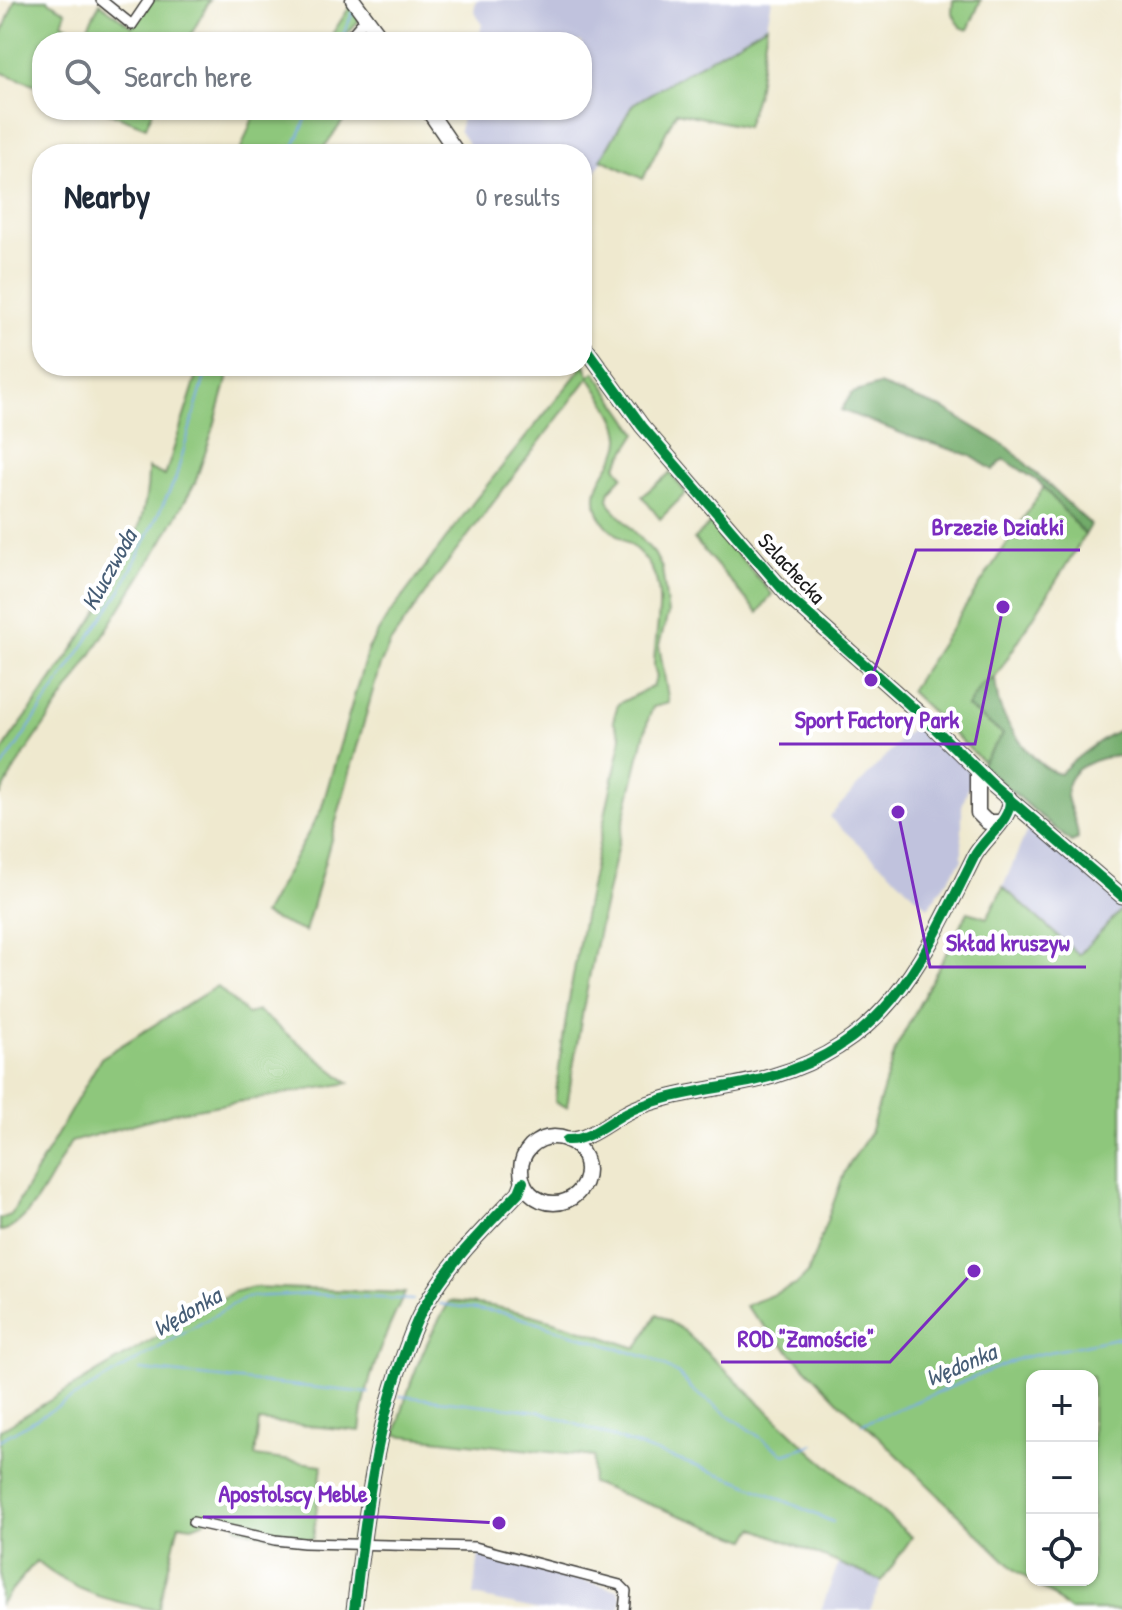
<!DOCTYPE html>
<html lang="en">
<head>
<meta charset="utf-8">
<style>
  :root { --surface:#fff; --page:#f6f6f7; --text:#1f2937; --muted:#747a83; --line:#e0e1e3 }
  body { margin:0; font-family:"Patrick Hand",sans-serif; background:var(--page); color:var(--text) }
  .controls { position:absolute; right:24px; bottom:24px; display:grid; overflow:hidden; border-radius:16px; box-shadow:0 2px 6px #0004 }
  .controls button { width:72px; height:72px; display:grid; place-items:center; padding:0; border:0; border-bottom:2px solid var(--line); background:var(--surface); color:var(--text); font:40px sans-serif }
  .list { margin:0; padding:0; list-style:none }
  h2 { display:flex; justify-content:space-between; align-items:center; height:104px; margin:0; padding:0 32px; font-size:34px }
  h2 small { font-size:26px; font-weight:400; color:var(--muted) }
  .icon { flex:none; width:44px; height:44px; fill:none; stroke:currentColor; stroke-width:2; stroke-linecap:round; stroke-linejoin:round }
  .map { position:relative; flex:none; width:1122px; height:1610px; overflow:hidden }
  .search { position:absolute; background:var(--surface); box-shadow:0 2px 6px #0004; left:32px; top:32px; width:560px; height:88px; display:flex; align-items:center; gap:20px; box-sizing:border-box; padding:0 28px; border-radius:32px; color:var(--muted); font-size:30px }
  .panel { position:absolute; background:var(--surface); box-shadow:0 2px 6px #0004; left:32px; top:144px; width:560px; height:232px; border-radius:32px }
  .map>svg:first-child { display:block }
</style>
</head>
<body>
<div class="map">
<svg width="1122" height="1610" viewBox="0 0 1122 1610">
  <rect width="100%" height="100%" fill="#fff"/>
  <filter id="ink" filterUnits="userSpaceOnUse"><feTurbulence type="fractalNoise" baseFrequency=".0125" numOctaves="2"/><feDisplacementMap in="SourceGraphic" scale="16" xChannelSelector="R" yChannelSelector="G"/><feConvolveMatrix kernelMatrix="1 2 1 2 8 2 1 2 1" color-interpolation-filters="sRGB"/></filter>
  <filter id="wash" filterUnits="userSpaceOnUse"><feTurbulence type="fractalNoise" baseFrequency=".006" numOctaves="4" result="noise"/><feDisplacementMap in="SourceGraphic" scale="32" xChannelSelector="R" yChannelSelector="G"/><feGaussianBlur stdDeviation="1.8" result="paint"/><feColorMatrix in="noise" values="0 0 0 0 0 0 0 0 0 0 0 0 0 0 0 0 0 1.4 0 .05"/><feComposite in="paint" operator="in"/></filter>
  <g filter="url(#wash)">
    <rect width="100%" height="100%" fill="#efe9cf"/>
    <g fill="#c0c2dd">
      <polygon points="476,0 772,0 767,25 633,104 582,197 582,154 475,154 459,130 464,110 582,110 582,42 478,42 482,24 474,11"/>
      <polygon points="918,721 973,773 962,806 962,860 928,907 829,817"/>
      <polygon points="1030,823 1122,906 1122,909 1079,955 1003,887"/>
      <polygon points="479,1552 618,1590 622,1597 620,1610 539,1610 474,1596"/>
      <polygon points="838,1564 882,1581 870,1610 821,1610"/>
    </g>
    <g fill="#8ec77b" stroke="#55724c" stroke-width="2" fill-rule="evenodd">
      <polygon points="15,0 47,0 66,12 62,23 84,34 100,3 132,27 151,0 210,0 187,42 42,42 42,87 0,72 0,39"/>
      <polygon points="953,0 981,0 968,30 960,27 952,12"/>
      <polygon points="351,5 361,18 340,42 327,42"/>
      <polygon points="767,25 757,93 746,127 676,112 643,179 601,159 633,104"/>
      <polygon points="102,110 153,110 146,127"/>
      <polygon points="256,110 297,113 299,110 351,110 319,154 239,154"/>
      <path d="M585,364L589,376L595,372L637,433L616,466L623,476L610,490L608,499L611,506L654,553L662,568L668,614L659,645L669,703L653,707L648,720C616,850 586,974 567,1107L555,1102C568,982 594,865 620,747L621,736L613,721L618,704L653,686L657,677L654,666C655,618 674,580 632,546C620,536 603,527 598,511C587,478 622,461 620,437C619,417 599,394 589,377L438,575L390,643L380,665L305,932L263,915L321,810L368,649L386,619L475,500Z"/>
      <path d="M200,366H231L213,430L195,483L162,542L76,679L15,768L0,796C0,784 0,770 0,759C2,746 25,720 33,707C79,638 150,554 148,468L165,476Z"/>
      <polygon points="670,473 686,493 660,519 642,496"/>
      <polygon points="1044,487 1085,535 995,678 981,685 967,707 1003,734 983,762 910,691"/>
      <polygon points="711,523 772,594 758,613 694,539"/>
      <path d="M1003,887L1079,955L1122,909V1610H1069L1051,1594L1016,1571L879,1437L840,1403L745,1306L796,1285L808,1273L845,1171L870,1133L896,1048L968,912L987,918ZM1032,1376H1092V1580H1032Z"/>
      <path d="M217,986L247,1014L258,1011L349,1083L173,1113L71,1142C56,1165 29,1229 0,1231V1219L11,1215L101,1058Z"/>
      <path d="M254,1287L405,1293C383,1338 365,1381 360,1431L259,1421L255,1456L322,1465L313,1539L281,1538L237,1528V1523L207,1515L205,1521L192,1526L179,1524L158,1610C110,1602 74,1592 36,1561L0,1604V1430L233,1292Z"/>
      <path d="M450,1301C520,1306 572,1327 637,1348L657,1314L683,1330L815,1455L912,1537L882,1581L754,1528L747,1540L591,1483L594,1457L396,1435C407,1386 423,1344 450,1301Z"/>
    </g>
    <g fill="#72ac6b" stroke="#476444" stroke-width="2">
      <polygon points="879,385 944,409 1009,448 1091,525 1085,535 1039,482 1004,459 993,470 969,455 911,437 841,410 852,393"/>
      <path d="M995,678C996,686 997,696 999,704C1007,727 1036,769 1060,774C1069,763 1110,731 1122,730V756C1100,756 1063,767 1067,796C1070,813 1077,818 1078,839L1071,842L981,765L1003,734L967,707L981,685Z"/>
    </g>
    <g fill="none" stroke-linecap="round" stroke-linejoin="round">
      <g stroke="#7aace5" stroke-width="2">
        <polyline points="340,42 353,12"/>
        <polyline points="291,154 310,110"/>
        <polyline points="0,771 121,590 175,480 208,366"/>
        <polyline points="440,1304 505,1313 652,1359 677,1373 694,1391 784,1454 814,1444"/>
        <polyline points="140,1370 369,1393"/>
        <polyline points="400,1396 538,1411 739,1481 833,1522"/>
        <polyline points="862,1424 1020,1358 1122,1337"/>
        <polyline points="0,1440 246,1297 311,1294 413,1300"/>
      </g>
    </g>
  </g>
  <g filter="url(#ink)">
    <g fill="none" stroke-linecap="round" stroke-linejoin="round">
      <defs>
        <g id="street">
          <polyline points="101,0 132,25 149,0"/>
          <polyline points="345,42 367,17"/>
          <polyline points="193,1522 275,1540 304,1543 475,1547 620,1585 626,1591 624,1610"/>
        </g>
        <g id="secondary">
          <polyline points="353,0 384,42"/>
          <polyline points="428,110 458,154"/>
          <polyline points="582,343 642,426 790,598 921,715 994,786 1122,896"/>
          <polyline points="978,771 978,813 987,822 1000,822"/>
          <circle cx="554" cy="1170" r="33"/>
          <path d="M567,1140C588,1141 608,1122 626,1113C637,1107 649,1103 660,1100C697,1089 736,1087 773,1076C890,1042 924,957 974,857C983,839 1015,817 1009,798"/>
          <path d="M354,1610C365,1525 373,1441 402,1360C409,1341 415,1321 426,1304C450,1261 486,1227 519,1192L523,1182"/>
        </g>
      </defs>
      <use href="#street" stroke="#3c3b37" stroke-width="12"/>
      <use href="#secondary" stroke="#3c3b37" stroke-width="17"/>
      <use href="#street" stroke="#fff" stroke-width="9"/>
      <use href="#secondary" stroke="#fff" stroke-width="14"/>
      <defs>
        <g id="cycleway">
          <polyline points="582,343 642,426 790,598 921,715 994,786 1122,896"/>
          <path d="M567,1140C588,1141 608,1122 626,1113C637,1107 649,1103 660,1100C697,1089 736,1087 773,1076C890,1042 924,957 974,857C983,839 1015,817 1009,798"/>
          <path d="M354,1610C365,1525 373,1441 402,1360C409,1341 415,1321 426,1304C450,1261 486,1227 519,1192L523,1182"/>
        </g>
      </defs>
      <use href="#cycleway" stroke="#fff" stroke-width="15"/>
      <use href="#cycleway" stroke="#00873e" stroke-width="10"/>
    </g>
  </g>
  <g text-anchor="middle" stroke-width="8" stroke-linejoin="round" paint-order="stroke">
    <g font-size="22" fill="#1c1c1c" stroke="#fff">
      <text transform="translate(792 568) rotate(47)" y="8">Szlachecka</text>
    </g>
    <g font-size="24" font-style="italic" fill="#465d76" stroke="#fff">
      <text transform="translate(109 570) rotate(-61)" y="8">Kluczwoda</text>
      <text transform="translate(187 1312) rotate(-30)" y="8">Wędonka</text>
      <text transform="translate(961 1365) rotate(-23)" y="8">Wędonka</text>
    </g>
  </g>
  <path fill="none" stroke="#7b2cbf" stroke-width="3" d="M871 680L916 550H1080M1003 607L975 744H779M898 812L930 967H1086M974 1271L890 1362H721M499 1523L384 1517H203"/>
  <g fill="#7b2cbf" stroke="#fff" stroke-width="3">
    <circle cx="871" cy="680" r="8"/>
    <circle cx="1003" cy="607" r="8"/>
    <circle cx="898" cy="812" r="8"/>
    <circle cx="974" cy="1271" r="8"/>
    <circle cx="499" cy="1523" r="8"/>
  </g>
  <g font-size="24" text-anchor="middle" font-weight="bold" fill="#7b2cbf" stroke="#fff" stroke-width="8" stroke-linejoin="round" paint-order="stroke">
    <text x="998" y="535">Brzezie Działki</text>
    <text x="877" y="728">Sport Factory Park</text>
    <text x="1008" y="951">Skład kruszyw</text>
    <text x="806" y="1347">ROD "Zamoście"</text>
    <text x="293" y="1502">Apostolscy Meble</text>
  </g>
</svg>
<div class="controls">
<button>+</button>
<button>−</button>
<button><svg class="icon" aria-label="locate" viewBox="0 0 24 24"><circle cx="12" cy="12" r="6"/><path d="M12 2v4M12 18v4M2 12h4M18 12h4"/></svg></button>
</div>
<div class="search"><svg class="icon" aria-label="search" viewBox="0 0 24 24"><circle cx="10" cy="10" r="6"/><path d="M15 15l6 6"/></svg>Search here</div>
<section class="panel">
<h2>Nearby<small>0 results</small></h2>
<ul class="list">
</ul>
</section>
</div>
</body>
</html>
